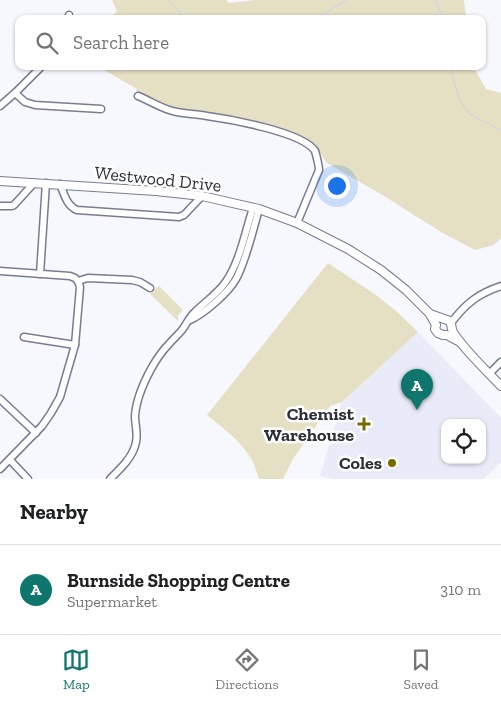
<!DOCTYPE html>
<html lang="en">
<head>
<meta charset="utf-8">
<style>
  :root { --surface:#fff; --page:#f6f6f6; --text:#202124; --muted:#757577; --line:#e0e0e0; --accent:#0f766e }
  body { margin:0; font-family:"Zilla Slab",serif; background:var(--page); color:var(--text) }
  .controls { position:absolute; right:15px; bottom:15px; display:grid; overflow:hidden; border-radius:10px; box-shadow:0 1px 4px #0004 }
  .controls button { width:45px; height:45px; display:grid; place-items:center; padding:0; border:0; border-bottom:1px solid var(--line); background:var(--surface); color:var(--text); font:25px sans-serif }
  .you { position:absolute; left:336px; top:185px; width:18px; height:18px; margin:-12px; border:4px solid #fff; border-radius:50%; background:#1a73e8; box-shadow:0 0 0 8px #1a73e833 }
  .badge { display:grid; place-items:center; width:32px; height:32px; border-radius:50%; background:var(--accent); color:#fff; font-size:16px; font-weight:700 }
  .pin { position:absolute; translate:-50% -41px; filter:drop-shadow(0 1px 2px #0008) }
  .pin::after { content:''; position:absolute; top:26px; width:18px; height:15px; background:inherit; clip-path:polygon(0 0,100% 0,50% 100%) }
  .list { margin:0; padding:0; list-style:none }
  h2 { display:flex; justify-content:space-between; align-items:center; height:65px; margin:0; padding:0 20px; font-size:21px }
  h2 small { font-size:16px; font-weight:400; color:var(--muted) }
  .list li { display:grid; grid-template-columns:32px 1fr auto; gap:15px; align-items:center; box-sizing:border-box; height:90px; padding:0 20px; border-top:1px solid var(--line) }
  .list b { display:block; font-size:19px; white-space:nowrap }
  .list p { margin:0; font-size:16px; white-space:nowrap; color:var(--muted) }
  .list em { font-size:16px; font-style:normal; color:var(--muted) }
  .icon { flex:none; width:28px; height:28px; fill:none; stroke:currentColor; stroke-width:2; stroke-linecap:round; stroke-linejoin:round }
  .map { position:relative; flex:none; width:501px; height:479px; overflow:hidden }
  .search { position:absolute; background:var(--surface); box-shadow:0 1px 4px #0004; left:15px; right:15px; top:15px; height:55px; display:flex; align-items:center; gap:12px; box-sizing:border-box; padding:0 18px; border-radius:10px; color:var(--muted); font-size:19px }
  .sheet { height:155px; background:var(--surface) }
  nav { display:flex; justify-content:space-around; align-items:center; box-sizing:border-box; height:70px; border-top:1px solid var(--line); background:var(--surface); font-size:14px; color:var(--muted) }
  nav a { display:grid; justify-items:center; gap:2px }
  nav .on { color:var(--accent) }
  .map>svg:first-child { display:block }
</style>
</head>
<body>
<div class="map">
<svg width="501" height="479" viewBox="0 0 501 479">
  <rect width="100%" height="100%" fill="#f7f8fd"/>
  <path fill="#e9ecf8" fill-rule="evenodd" d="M418,332L501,418V462L484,479H332L320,476L342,402ZM445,423H482V460H445Z"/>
  <g fill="#e5dfc3">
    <polygon points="112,0 226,0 229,3 255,0 464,0 466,19 110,19 117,11"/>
    <polygon points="97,66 473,66 486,89 501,93 501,238 494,245 475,250 441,232 384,196 327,163 317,149 304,138 278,129 213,113 173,109 136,92 137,89"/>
    <path d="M328,263L376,295L395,310L418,332L342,402L330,406L293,459L283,479H259C257,473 255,466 252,460C241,441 223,428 207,415Z"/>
    <polygon points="159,286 183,310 178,315 178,321 150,294"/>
  </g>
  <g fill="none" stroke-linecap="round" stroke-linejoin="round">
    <g stroke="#c9d0f1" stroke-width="1">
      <polyline points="169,0 186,19"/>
      <polyline points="436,0 443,19"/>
      <polyline points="316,19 346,0"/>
      <polyline points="450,66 459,99 469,114 501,130"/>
    </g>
    <defs>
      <g id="minor">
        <polyline points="68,19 69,15"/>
        <polyline points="15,93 25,102 35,105 101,109"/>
        <path d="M138,96C151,101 163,110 177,112C187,114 197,114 207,116C229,119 303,132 315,151C316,154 319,166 319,170L297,223"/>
        <polyline points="0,106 15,93 42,66"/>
        <path d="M60,184C64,194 67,206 77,210L179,217L184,215L202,196"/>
        <polyline points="0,206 12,206 14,205 34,183"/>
        <polyline points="0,271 70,276 75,278 78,281 88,278 132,280 140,282 150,288"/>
        <polyline points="40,274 46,183"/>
        <path d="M190,320C204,314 228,293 236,279C246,261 253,230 259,209"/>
        <path d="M451,323C465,304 479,293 501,286"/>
        <polyline points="24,337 75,345"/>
        <polyline points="490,373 501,362"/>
        <polyline points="0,399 36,433"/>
        <polyline points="10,460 28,479"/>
        <polyline points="0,469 42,426 51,413 60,397 75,345 80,287 78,281"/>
        <path d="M110,479C120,469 131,459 135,446C139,436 135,426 135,416C136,400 144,382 151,369C156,360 162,351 169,344C173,339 178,335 182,330C187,324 189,317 195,312C205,302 217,294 225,283C240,262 245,232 253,208"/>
      </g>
      <g id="tertiary">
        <polyline points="0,181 156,191 202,196 259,209 297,223 348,249 381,270 406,290 430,314 436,325 435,329 438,333 443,335 447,335 460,342"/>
        <path d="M430,314L450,321C452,325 451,328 453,332C464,350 486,370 501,386"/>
      </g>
    </defs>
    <use href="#minor" stroke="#777c91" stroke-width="9"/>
    <use href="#tertiary" stroke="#777c91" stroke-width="10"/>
    <use href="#minor" stroke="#fff" stroke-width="6"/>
    <use href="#tertiary" stroke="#fff" stroke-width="8"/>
  </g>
  <g fill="#7c6a01" stroke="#fff" stroke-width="2">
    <path d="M361.5 416.5h5v5h5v5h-5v5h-5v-5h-5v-5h5z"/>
    <circle cx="392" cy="463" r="5"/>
  </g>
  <g text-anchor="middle" stroke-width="5" stroke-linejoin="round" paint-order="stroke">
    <g font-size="18" fill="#2e3039" stroke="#fff">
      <text transform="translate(158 179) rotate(6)" y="6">Westwood Drive</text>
    </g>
    <g font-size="18" font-weight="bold" fill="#2e3039" stroke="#fff" text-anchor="end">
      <text x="354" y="420">Chemist<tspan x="354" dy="21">Warehouse</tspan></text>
      <text x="382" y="469">Coles</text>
    </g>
  </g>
</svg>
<div class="controls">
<button><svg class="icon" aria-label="locate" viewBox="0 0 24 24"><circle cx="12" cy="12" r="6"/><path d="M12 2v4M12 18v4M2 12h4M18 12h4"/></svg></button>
</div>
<div class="you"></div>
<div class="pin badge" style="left:417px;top:410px">A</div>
<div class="search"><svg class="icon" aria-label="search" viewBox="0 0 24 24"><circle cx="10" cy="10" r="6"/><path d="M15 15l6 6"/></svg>Search here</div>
</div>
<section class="sheet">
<h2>Nearby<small></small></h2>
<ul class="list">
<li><span class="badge">A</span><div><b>Burnside Shopping Centre</b><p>Supermarket</p></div><em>310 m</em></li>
</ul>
</section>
<nav>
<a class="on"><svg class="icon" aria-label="map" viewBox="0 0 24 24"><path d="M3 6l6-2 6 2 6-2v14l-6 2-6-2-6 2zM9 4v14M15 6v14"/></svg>Map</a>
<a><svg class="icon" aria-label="directions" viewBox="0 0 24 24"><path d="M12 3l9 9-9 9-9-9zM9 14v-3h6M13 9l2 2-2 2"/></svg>Directions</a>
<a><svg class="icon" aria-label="saved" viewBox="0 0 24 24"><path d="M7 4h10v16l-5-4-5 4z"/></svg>Saved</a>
</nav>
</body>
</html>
